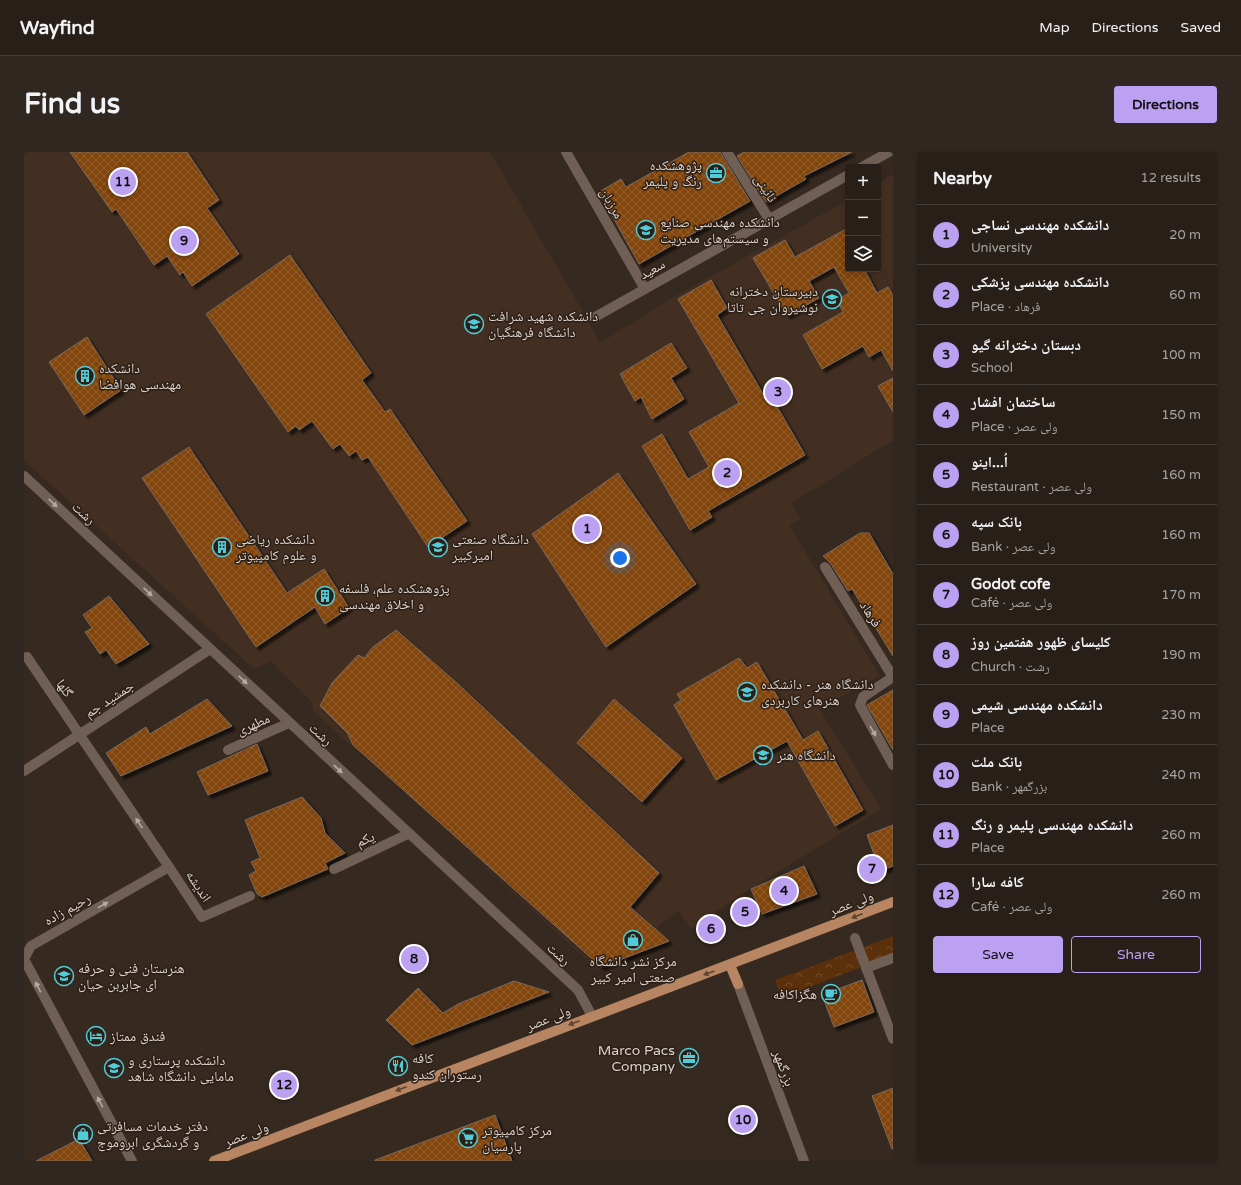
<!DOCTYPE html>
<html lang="en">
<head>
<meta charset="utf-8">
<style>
  :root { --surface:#281f18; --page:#302721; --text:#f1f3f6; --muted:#a5a2a2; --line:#443d37; --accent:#bca0f2 }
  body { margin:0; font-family:"Varela Round","Noto Naskh Arabic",sans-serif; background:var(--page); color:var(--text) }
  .controls { position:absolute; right:12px; top:12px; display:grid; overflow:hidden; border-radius:4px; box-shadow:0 2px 6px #0003 }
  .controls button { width:36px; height:36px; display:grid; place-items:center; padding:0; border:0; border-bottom:1px solid var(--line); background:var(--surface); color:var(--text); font:20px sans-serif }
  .you { position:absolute; left:596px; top:406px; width:14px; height:14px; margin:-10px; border:3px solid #fff; border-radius:50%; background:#1a73e8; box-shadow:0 0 0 6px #1a73e833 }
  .badge { display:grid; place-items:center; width:26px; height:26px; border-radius:50%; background:var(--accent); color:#111; font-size:13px; font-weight:700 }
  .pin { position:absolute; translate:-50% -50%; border:2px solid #fff; box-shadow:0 1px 4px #0006 }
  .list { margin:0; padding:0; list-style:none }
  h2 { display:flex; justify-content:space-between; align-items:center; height:52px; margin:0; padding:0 16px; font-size:17px }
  h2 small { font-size:13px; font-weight:400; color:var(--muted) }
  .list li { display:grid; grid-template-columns:26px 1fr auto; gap:12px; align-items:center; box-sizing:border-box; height:60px; padding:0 16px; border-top:1px solid var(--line) }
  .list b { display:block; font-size:15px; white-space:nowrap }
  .list p { margin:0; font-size:13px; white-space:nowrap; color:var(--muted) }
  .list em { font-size:13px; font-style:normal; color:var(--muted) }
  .actions { display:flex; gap:8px; padding:12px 16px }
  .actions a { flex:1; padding:9px 0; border:1px solid var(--accent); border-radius:4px; text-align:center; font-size:14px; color:var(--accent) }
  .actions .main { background:var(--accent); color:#111 }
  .icon { flex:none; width:22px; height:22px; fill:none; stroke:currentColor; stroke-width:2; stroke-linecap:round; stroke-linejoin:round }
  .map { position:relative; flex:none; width:869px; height:1009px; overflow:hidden; border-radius:4px }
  header { display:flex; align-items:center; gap:24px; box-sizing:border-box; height:56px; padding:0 20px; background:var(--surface); border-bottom:1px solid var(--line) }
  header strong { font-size:19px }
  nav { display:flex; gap:22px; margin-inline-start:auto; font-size:14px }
  .intro { display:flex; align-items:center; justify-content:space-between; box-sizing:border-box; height:96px; padding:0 24px }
  h1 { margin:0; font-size:28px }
  .button { padding:10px 18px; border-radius:4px; background:var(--accent); color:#111; font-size:14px; font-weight:700 }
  main { display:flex; gap:24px; padding:0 24px }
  aside { flex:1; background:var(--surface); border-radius:4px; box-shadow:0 2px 6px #0003 }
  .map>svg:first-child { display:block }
</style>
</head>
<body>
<header>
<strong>Wayfind</strong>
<nav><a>Map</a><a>Directions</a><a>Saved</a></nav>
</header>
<div class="intro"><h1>Find us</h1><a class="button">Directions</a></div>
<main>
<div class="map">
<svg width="869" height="1009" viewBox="0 0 869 1009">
  <defs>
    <pattern id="forest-crowns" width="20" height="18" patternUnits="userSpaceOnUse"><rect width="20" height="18" fill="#5b300b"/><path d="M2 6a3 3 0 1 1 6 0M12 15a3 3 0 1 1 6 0" fill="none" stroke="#724d2d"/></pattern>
    <pattern id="building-cross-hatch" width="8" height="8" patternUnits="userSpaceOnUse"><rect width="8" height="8" fill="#824408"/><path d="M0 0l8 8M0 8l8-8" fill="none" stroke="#935e2b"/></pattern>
    <filter id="shadow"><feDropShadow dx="3.5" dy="3.5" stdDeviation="1" flood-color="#0009"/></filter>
  </defs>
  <rect width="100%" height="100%" fill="#362920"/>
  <polygon fill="#432f22" points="0,0 466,0 555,153 576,191 650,145 824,48 824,117 854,117 854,31 869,23 869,288 768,351 777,367 766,374 856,524 795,556 857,657 724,738 668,777 654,759 633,775 645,789 574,818 289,559 288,550 247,510 230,517 0,308"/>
  <polygon fill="url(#forest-crowns)" points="869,784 869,803 757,846 751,828"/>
  <g fill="url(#building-cross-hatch)" stroke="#79695e" filter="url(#shadow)">
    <polygon points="46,0 163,0 195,48 183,56 215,102 168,134 159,120 156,123 143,104 130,113 92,57 88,60"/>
    <polygon points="665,0 696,0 726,49 615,112 575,40 597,27 602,35"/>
    <polygon points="720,0 828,0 780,24 782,27 742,50 713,4"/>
    <polygon points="824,76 824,117 840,117 853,141 864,135 869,143 869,219 857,198 845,205 839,194 798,217 779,183 819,160 813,148 825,141 810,115 785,129 795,146 763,164 729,106 761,88 771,105"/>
    <polygon points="266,103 347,221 338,228 361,260 366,257 443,369 404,395 344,305 338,308 332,299 325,304 316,292 309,297 288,269 275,278 272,274 264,280 182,162"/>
    <polygon points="687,128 703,156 693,163 739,242 744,239 781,303 684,359 688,365 666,378 618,294 638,282 664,327 685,315 665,280 715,251 654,147"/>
    <polygon points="63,185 97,238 60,263 25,210"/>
    <polygon points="647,191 663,216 647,226 660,247 628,267 617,245 611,249 596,222"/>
    <polygon points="869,226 869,260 854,234"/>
    <polygon points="165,295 263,441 300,417 325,456 301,472 291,455 232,495 118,326"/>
    <polygon points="594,321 672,432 582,495 508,382"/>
    <polygon points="836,381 845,381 869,422 869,504 828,437 824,439 807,412 799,404"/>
    <polygon points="85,444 125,492 92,512 82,498 76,502 61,480 68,476 59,463"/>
    <polygon points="372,478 433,531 635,721 606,755 645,789 577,815 329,593 324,582 296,554 308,531 334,503 340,506 349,495"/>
    <polygon points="715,506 723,516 733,510 779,588 794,579 839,658 811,674 763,589 692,628 650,553 657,548 653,542"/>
    <polygon points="869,538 869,598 843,553"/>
    <polygon points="183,547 208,574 97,624 82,601 122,575 126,582"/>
    <polygon points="590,547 658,606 618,650 553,591"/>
    <polygon points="233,592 244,619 184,643 173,620"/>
    <polygon points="278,645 297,666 301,681 321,701 301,711 304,717 238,745 233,742 225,723 232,719 227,710 236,706 221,668"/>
    <polygon points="869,673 869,714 856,719 843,683"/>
    <polygon points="780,714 793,742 738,762 727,737"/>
    <polygon points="838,828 850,860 810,875 798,843"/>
    <polygon points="490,829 525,840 388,893 362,868 394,836 419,861 434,852"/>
    <polygon points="869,936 869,997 868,997 848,944"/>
    <polygon points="471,963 488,1009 351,1009 351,1008"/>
    <polygon points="55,987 68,1009 12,1009"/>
  </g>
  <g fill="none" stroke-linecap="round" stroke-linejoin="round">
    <g stroke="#6f5f55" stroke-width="10">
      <polyline points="542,0 621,137"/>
      <polyline points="703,0 745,67"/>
      <polyline points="838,15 865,0"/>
      <polyline points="571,165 824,23"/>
      <polyline points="801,415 869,525"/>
      <polyline points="3,505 145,715 7,794 0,807 108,1009"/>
      <polyline points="869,525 839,545 836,553 869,613"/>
      <polyline points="204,598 265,571"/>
      <polyline points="0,619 186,497"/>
      <polyline points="145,715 178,765 226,744"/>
      <polyline points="310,717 384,682"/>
      <polyline points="831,786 869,887"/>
      <polyline points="842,816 869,806"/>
    </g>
    <g stroke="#6f5f55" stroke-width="10">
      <polyline points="0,324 554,838 568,864"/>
      <polyline points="714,832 780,1009"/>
    </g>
    <g stroke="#b78561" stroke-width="10">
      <polyline points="706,813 714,832"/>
      <polyline points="190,1009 869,750"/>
    </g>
  </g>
  <defs><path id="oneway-solid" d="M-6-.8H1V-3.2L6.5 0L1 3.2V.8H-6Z"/></defs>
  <g fill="#b6aaa3">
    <use href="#oneway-solid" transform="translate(29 351) rotate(43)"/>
    <use href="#oneway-solid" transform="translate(124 440) rotate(43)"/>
    <use href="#oneway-solid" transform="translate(219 528) rotate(43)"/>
    <use href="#oneway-solid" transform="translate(849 579) rotate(60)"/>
    <use href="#oneway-solid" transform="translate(314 617) rotate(43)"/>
    <use href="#oneway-solid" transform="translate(115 671) rotate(-124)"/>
    <use href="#oneway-solid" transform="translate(79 753) rotate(-29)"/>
    <use href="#oneway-solid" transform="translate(14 835) rotate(-118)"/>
    <use href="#oneway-solid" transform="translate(76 950) rotate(-118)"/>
  </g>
  <g fill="#5d4330">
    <use href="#oneway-solid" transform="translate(833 764) rotate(159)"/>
    <use href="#oneway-solid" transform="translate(685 821) rotate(160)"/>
    <use href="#oneway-solid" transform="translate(550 871) rotate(159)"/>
    <use href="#oneway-solid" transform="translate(377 937) rotate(159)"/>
  </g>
  <defs>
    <symbol id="office-ring" viewBox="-11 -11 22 22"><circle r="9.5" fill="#2c1f16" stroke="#52cbd9" stroke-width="1.5"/><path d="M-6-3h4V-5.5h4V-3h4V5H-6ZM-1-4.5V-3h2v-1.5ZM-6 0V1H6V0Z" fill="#52cbd9"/></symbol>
    <symbol id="university-ring" viewBox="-11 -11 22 22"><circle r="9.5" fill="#2c1f16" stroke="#52cbd9" stroke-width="1.5"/><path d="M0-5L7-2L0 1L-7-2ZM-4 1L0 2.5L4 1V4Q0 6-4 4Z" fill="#52cbd9"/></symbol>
    <symbol id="school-ring" viewBox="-11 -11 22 22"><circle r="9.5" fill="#2c1f16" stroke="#52cbd9" stroke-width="1.5"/><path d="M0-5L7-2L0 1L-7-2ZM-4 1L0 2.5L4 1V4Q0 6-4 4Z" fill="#52cbd9"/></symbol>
    <symbol id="building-ring" viewBox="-11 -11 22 22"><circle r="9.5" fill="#2c1f16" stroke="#52cbd9" stroke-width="1.5"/><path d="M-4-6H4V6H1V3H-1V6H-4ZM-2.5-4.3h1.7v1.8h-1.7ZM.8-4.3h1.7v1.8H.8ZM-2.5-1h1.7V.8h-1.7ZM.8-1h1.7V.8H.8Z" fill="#52cbd9"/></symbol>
    <symbol id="shop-ring" viewBox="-11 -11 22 22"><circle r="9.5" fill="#2c1f16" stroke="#52cbd9" stroke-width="1.5"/><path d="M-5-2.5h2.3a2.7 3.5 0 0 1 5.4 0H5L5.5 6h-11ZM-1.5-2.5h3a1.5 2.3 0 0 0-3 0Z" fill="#52cbd9"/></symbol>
    <symbol id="cafe-ring" viewBox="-11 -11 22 22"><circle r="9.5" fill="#2c1f16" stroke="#52cbd9" stroke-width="1.5"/><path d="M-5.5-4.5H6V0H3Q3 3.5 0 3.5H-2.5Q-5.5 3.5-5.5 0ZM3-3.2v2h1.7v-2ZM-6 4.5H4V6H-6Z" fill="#52cbd9"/></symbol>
    <symbol id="hotel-ring" viewBox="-11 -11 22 22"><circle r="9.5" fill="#2c1f16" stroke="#52cbd9" stroke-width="1.5"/><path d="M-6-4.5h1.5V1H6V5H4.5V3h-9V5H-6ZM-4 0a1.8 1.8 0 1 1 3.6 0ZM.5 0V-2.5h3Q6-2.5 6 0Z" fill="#52cbd9"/></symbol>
    <symbol id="restaurant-ring" viewBox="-11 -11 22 22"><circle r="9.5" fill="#2c1f16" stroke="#52cbd9" stroke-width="1.5"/><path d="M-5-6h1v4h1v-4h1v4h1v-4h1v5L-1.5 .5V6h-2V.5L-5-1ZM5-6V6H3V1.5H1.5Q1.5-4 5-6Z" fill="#52cbd9"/></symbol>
    <symbol id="supermarket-ring" viewBox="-11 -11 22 22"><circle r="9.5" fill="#2c1f16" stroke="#52cbd9" stroke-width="1.5"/><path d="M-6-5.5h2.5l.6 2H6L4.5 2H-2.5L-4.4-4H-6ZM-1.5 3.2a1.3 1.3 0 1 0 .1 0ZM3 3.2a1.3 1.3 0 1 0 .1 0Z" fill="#52cbd9"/></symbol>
  </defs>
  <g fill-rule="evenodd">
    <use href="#office-ring" x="681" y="10" width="22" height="22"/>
    <use href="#university-ring" x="611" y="67" width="22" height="22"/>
    <use href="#school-ring" x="797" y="136" width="22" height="22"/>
    <use href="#university-ring" x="439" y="161" width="22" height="22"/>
    <use href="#building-ring" x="50" y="213" width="22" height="22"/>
    <use href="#building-ring" x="187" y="384" width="22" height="22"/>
    <use href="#university-ring" x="403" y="384" width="22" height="22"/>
    <use href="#building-ring" x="290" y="433" width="22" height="22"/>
    <use href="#university-ring" x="712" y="529" width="22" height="22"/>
    <use href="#university-ring" x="728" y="592" width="22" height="22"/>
    <use href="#shop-ring" x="598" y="777" width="22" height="22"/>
    <use href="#school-ring" x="29" y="813" width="22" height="22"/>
    <use href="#cafe-ring" x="796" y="831" width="22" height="22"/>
    <use href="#hotel-ring" x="61" y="873" width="22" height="22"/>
    <use href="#office-ring" x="654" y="895" width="22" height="22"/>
    <use href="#restaurant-ring" x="363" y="903" width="22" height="22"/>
    <use href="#university-ring" x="79" y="905" width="22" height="22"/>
    <use href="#shop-ring" x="48" y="971" width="22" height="22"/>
    <use href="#supermarket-ring" x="433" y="975" width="22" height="22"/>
  </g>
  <g text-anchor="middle" stroke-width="3" stroke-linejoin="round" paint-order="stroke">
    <g font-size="14" fill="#dcd3cd" stroke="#2c1f16" text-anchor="start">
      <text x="678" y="18" text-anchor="end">پژوهشكده<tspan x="678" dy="16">رنگ و پليمر</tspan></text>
      <text x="636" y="75">دانشکده مهندسی صنایع<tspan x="636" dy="16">و سیستم‌های مدیریت</tspan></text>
      <text x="794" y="144" text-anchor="end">دبیرستان دخترانه<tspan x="794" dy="16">نوشیروان جی تاتا</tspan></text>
      <text x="464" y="169">دانشکده شهید شرافت<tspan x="464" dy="16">دانشگاه فرهنگیان</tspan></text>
      <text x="75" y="221">دانشکده<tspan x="75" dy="16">مهندسی هوافضا</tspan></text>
      <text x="212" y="392">دانشکده ریاضی<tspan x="212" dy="16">و علوم کامپیوتر</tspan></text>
      <text x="428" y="392">دانشگاه صنعتی<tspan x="428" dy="16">امیرکبیر</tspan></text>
      <text x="315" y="441">پژوهشکده علم، فلسفه<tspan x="315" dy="16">و اخلاق مهندسی</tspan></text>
      <text x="737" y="537">دانشگاه هنر - دانشکده<tspan x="737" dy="16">هنرهای کاربردی</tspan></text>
      <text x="753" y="608">دانشگاه هنر</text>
      <text x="609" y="814" text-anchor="middle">مرکز نشر دانشگاه<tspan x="609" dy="16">صنعتی امیر کبیر</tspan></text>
      <text x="54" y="821">هنرستان فنی و حرفه<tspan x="54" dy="16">ای جابربن حیان</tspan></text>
      <text x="793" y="847" text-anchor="end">هگزاکافه</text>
      <text x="86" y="889">فندق ممتاز</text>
      <text x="651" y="903" text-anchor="end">Marco Pacs<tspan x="651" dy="16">Company</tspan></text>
      <text x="388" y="911">کافه<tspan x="388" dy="16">رستوران کندو</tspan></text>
      <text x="104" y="913">دانشکده پرستاری و<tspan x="104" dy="16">مامایی دانشگاه شاهد</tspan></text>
      <text x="73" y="979">دفتر خدمات مسافرتی<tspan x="73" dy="16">و گردشگری ابروموج</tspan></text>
      <text x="458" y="983">مرکز کامپیوتر<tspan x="458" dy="16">پارسیان</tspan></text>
    </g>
    <g font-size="14" fill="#dcd3cd" stroke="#2c1f16">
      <text transform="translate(742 36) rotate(58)" y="5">نائینی</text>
      <text transform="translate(588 51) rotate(60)" y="5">مرزبان</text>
      <text transform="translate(628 117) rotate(-29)" y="5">سعید</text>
      <text transform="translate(60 361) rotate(43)" y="5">رشت</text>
      <text transform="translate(847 462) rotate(58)" y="5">فرهاد</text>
      <text transform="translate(41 536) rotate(56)" y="5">گلها</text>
      <text transform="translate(85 547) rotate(-33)" y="5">جمشید جم</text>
      <text transform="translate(229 572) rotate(-23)" y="5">مطهری</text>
      <text transform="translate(297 582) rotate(43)" y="5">رشت</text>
      <text transform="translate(341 687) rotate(-25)" y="5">یکم</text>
      <text transform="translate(175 734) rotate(57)" y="5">اندیشه</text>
      <text transform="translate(827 751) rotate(-21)" y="5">ولی عصر</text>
      <text transform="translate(43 757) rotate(-29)" y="5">رحیم زاده</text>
      <text transform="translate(535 802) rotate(43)" y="5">رشت</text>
      <text transform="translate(524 866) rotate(-21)" y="5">ولی عصر</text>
      <text transform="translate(760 916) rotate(70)" y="5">بزرگمهر</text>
      <text transform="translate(222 982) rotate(-21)" y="5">ولی عصر</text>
    </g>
  </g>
</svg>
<div class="controls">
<button>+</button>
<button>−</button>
<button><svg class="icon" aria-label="layers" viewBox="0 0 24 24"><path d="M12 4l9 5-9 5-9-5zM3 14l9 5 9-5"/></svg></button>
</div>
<div class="you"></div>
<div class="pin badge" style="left:563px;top:377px">1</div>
<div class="pin badge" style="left:703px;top:321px">2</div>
<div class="pin badge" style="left:754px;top:240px">3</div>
<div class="pin badge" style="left:760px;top:739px">4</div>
<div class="pin badge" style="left:721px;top:760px">5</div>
<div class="pin badge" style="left:687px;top:777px">6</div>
<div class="pin badge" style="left:848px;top:717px">7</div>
<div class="pin badge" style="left:390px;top:807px">8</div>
<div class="pin badge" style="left:160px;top:89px">9</div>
<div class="pin badge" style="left:719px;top:968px">10</div>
<div class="pin badge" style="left:99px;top:30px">11</div>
<div class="pin badge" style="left:260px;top:933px">12</div>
</div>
<aside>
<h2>Nearby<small>12 results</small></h2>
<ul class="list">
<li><span class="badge">1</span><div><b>دانشکده مهندسی نساجی</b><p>University</p></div><em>20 m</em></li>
<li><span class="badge">2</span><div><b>دانشکده مهندسی پزشکی</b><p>Place · فرهاد</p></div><em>60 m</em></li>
<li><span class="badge">3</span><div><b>دبستان دخترانه گیو</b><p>School</p></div><em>100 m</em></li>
<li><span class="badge">4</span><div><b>ساختمان افشار</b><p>Place · ولی عصر</p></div><em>150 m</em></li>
<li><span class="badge">5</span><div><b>اُ...اینو</b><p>Restaurant · ولی عصر</p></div><em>160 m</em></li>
<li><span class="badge">6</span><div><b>بانک سپه</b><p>Bank · ولی عصر</p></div><em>160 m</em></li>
<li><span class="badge">7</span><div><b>Godot cofe</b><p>Café · ولی عصر</p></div><em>170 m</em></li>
<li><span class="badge">8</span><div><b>کلیسای ظهور هفتمین روز</b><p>Church · رشت</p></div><em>190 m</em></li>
<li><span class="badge">9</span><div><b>دانشکده مهندسی شیمی</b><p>Place</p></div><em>230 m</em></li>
<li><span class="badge">10</span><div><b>بانک ملت</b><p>Bank · بزرگمهر</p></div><em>240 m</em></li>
<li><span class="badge">11</span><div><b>دانشکده مهندسی پلیمر و رنگ</b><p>Place</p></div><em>260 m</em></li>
<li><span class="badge">12</span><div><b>کافه سارا</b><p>Café · ولی عصر</p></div><em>260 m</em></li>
</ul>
<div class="actions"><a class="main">Save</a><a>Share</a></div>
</aside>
</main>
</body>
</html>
